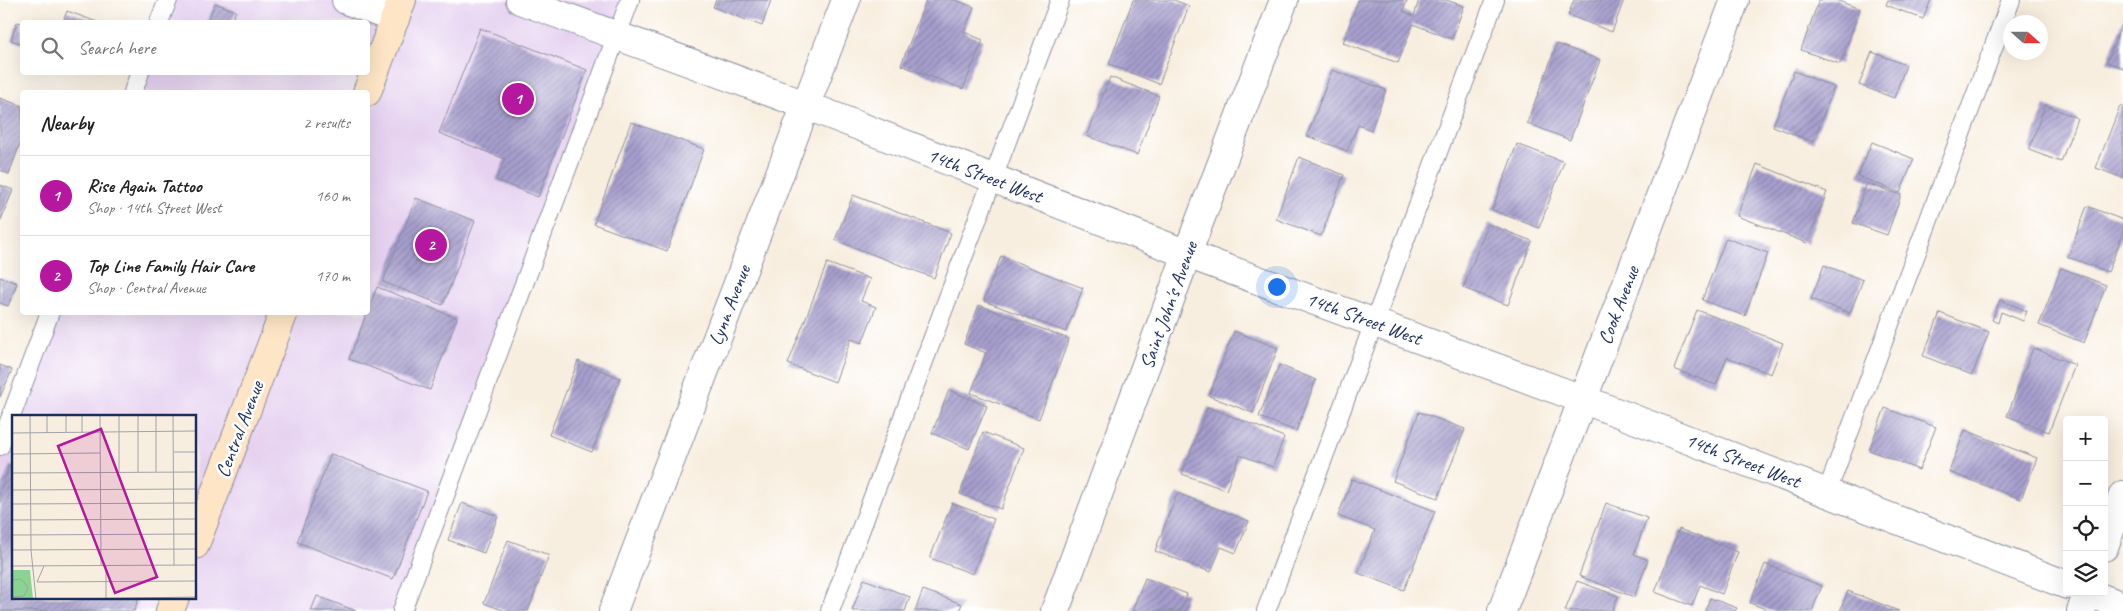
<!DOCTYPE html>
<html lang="en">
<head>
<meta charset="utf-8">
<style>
  :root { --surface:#fff; --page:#f2f2f2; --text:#202124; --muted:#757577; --line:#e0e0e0; --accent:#b5179e }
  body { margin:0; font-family:Caveat,sans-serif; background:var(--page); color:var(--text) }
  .controls { position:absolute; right:15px; bottom:15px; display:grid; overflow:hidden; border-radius:5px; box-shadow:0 5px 20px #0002 }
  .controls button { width:45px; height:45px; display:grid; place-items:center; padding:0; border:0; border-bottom:1px solid var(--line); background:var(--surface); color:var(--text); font:25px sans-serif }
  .compass { position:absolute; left:2003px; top:15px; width:45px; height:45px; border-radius:50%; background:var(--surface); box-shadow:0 5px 20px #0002; rotate:111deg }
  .you { position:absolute; left:1276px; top:286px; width:18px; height:18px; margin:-12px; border:4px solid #fff; border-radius:50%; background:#1a73e8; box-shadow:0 0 0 8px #1a73e833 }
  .badge { display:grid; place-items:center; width:32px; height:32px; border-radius:50%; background:var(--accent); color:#fff; font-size:16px; font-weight:700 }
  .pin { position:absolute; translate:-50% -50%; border:2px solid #fff; box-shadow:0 1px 5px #0006 }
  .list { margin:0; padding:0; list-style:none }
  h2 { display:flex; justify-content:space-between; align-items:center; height:65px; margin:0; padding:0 20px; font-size:21px }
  h2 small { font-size:16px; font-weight:400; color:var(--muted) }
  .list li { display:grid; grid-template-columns:32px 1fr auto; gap:15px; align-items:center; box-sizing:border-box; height:80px; padding:0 20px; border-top:1px solid var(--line) }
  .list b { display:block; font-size:19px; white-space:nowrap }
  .list p { margin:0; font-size:16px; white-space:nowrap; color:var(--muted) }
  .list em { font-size:16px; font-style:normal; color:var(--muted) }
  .icon { flex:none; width:28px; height:28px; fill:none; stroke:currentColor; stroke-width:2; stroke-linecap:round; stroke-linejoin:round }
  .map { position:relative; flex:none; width:2123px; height:611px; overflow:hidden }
  .search { position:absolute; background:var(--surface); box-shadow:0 5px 20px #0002; left:20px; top:20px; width:350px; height:55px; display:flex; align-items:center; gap:12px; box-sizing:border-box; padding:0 18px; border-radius:5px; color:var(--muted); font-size:19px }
  .panel { position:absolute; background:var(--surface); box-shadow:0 5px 20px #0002; left:20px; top:90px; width:350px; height:225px; border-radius:5px }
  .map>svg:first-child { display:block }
</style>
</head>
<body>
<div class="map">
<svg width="2123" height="611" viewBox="0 0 2123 611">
  <defs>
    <pattern id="building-hatch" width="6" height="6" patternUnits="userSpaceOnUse" patternTransform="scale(1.25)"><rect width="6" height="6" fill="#a79fcd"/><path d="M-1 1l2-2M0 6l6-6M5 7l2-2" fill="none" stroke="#8782aa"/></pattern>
  </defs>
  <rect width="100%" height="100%" fill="#fff"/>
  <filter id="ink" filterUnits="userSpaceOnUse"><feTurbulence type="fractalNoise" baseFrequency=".02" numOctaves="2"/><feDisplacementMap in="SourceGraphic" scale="10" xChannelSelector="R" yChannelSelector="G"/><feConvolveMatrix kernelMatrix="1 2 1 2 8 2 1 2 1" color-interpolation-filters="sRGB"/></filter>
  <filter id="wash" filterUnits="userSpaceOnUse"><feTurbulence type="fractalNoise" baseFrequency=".0096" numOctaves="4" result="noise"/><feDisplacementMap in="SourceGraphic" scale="20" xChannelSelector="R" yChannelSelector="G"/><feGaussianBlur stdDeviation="1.12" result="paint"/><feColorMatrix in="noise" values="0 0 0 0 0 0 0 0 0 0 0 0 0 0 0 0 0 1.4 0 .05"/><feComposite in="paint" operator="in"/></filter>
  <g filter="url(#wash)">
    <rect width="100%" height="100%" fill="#f8eedf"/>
    <path fill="#e6d2f0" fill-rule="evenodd" d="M168,0H632L403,611H0V445L50,313L368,312V92H133L140,73L368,72V22H159ZM14,416H195V597H14Z"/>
    <g id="blocks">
      <g fill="url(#building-hatch)">
        <polygon points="716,0 771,0 762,26 713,7"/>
        <polygon points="926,0 955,0 974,7 964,32 983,40 963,89 901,65"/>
        <polygon points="1133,0 1174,0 1189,6 1159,84 1109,64"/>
        <polygon points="1358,0 1407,0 1403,11 1414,16 1419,0 1446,0 1464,6 1452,39 1413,24 1398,63 1343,43"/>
        <polygon points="1574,0 1624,0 1612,32 1568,15"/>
        <polygon points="1819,0 1836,0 1860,9 1840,64 1801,50"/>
        <polygon points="1888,0 1931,0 1923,19 1886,5"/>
        <polygon points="215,3 236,11 231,22 207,22"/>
        <polygon points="67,11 97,22 63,22"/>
        <polygon points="2123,21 2123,68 2107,62"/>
        <polygon points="17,22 22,23 22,44 11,40"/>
        <polygon points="480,28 587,70 538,197 496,180 505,159 439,133"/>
        <polygon points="1557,44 1600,60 1570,140 1527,123"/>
        <polygon points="1872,52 1906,65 1894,98 1859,85"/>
        <polygon points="1332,70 1386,90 1371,130 1358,125 1347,151 1307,136"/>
        <polygon points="1794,71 1834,87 1813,142 1773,126"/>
        <polygon points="1110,77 1159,96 1137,155 1087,136"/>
        <polygon points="0,98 22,106 22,138 9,174 0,170"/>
        <polygon points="2045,105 2077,118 2061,162 2029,150"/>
        <polygon points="2120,106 2123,107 2123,178 2096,168"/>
        <polygon points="631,122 704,149 667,251 594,224"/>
        <polygon points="1872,142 1914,159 1900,193 1858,176"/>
        <polygon points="1517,144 1564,162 1539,228 1492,210"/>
        <polygon points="1299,157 1344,175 1321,236 1276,219"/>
        <polygon points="1757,164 1827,192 1807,243 1737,216"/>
        <polygon points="1867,183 1901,195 1887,235 1853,223"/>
        <polygon points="0,185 13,190 0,222"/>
        <polygon points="853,195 951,233 934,278 835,240"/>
        <polygon points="416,198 475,221 443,305 383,282"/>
        <polygon points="2087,206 2123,220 2123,233 2108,272 2068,257"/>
        <polygon points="1488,224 1532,241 1508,305 1463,288"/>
        <polygon points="1726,238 1768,253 1745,316 1702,300"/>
        <polygon points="1001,256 1083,288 1066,332 984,301"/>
        <polygon points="827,263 870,279 861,301 876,307 862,343 851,339 835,382 788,364"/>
        <polygon points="1824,265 1863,280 1850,313 1811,299"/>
        <polygon points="2061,268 2106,285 2084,343 2039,325"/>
        <polygon points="0,277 17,283 8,306 0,303"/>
        <polygon points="377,287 457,318 430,390 349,359"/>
        <polygon points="2000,300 2027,311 2023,321 2001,312 1998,323 1992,320"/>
        <polygon points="979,305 1069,339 1039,419 971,393 986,353 964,344"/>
        <polygon points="1697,310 1783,343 1771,374 1727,357 1716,385 1674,369"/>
        <polygon points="1940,313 1989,332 1972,375 1923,356"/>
        <polygon points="1234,331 1278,348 1253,413 1209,396"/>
        <polygon points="2033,348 2075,365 2049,432 2007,416"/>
        <polygon points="578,361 620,378 592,452 549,435"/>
        <polygon points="0,365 12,370 0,397"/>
        <polygon points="1279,365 1316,380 1296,431 1259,417"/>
        <polygon points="949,390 987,406 969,449 932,433"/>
        <polygon points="1208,407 1284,437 1273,467 1240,455 1226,490 1182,474"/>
        <polygon points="1885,408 1936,427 1919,470 1869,450"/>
        <polygon points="1419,412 1465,429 1438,498 1393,481"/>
        <polygon points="1965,430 2037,458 2021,499 1949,472"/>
        <polygon points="983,432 1024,448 1001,509 960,494"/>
        <polygon points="331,454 427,491 393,579 297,542"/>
        <polygon points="10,465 14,467 14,597 139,597 134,611 0,611 0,491"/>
        <polygon points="1352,479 1435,511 1404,590 1358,573 1375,530 1338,516"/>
        <polygon points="1177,493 1249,521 1236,553 1221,547 1211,572 1155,551"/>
        <polygon points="462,503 498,516 484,553 448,540"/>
        <polygon points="952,503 994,519 973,574 930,558"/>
        <polygon points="1606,503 1647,518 1634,554 1648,560 1634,597 1579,576"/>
        <polygon points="1679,529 1738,552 1722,594 1700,585 1692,606 1655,592"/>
        <polygon points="508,540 549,555 528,611 505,611 484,603"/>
        <polygon points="1765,564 1822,586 1812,611 1771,611 1750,603"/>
        <polygon points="1145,578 1187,594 1181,611 1132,611"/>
        <polygon points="864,579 910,597 905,611 852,611"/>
        <polygon points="1577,581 1618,596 1612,611 1565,611"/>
        <polygon points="923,590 962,604 959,611 915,611"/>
        <polygon points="1848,591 1899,611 1840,611"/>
        <polygon points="317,596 356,611 311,611"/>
        <polygon points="1710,598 1737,608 1735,611 1705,611"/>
      </g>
    </g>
  </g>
  <g filter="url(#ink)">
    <use href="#blocks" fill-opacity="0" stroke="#8a8e9e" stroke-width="1"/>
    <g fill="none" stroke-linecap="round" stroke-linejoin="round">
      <defs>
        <g id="service">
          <polyline points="159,22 168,0"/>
          <polyline points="133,92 140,72"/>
          <polyline points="0,446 50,312"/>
          <polyline points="1827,492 2011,0"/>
          <polyline points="402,611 630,0"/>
          <polyline points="830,611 1060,0"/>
          <polyline points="1266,611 1495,0"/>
        </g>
        <g id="minor">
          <polyline points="346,0 395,19"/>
          <polyline points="2104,547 2123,495"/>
          <polyline points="613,611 846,0"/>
          <polyline points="1055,611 1187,254 1284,0"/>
          <polyline points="1502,611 1735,0"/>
          <polyline points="2081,611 2088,592"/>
        </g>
        <g id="tertiary">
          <polyline points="520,0 805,105 1187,254 1582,399 2067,585"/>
          <polyline points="2086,592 2123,606"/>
        </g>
        <g id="secondary">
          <polyline points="367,92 402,0"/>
          <polyline points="195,545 284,312"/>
          <polyline points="170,611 175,597"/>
        </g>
      </defs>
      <use href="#service" stroke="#8a8e9e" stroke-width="20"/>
      <use href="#minor" stroke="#8a8e9e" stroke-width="30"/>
      <use href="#tertiary" stroke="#8a8e9e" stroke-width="30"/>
      <use href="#secondary" stroke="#8a8e9e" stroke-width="30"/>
      <use href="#service" stroke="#fff" stroke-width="18"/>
      <use href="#minor" stroke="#fff" stroke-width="28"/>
      <use href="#tertiary" stroke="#fff" stroke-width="28"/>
      <use href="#secondary" stroke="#fde5c5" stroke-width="28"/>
    </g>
  </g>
  <g text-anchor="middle" stroke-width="5" stroke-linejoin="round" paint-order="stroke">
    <g font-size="20" fill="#1b2f5e" stroke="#fff">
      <text transform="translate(985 175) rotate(21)" y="7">14th Street West</text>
      <text transform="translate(729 305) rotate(-69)" y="7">Lynn Avenue</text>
      <text transform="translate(1168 305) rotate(-70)" y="7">Saint John's Avenue</text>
      <text transform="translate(1618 305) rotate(-69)" y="7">Cook Avenue</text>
      <text transform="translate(1364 318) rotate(20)" y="7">14th Street West</text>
      <text transform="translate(239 429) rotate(-69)" y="7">Central Avenue</text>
      <text transform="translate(1743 460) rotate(21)" y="7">14th Street West</text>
    </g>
  </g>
  <g transform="translate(12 415)">
    <rect width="184" height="184" fill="#f8eedf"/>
    <path d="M0,155H18L21,184H0Z" fill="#8ad491"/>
    <path fill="none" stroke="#a0a2ab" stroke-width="1" d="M18,0L19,135L24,184M54,0V17M70,0V18M88,0L89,150M107,0V58M126,0V57M161,0L162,150M0,18L184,16M35,18V0M162,37H184M0,39L88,38M144,57V0M0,58L184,57M0,75L184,74M0,89L184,88M0,105L184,104M0,120L184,119M0,135L184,134M94,150V184M0,151L184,150M32,151L25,167L184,166M0,165L9,164L16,172L12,181L0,182M54,184L184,182"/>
    <path fill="#b5179e" fill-opacity="0.15" stroke="#b5179e" stroke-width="2.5" d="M89,14L145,162L103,178L46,31Z"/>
    <rect width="184" height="184" fill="none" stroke="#1b2f5e" stroke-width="2.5"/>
  </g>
</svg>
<div class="controls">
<button>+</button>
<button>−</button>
<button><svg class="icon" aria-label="locate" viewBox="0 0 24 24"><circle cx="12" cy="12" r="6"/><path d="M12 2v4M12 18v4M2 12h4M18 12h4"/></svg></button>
<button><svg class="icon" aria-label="layers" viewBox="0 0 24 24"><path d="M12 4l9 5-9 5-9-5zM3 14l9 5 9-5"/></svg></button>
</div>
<svg class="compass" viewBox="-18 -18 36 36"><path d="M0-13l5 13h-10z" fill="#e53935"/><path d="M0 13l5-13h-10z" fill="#757577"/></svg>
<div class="you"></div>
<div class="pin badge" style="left:518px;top:99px">1</div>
<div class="pin badge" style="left:431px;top:245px">2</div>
<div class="search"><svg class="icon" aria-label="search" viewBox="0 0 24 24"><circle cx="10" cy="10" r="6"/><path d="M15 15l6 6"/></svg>Search here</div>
<section class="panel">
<h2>Nearby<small>2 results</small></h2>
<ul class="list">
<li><span class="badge">1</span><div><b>Rise Again Tattoo</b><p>Shop · 14th Street West</p></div><em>160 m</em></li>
<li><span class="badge">2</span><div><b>Top Line Family Hair Care</b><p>Shop · Central Avenue</p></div><em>170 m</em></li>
</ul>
</section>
</div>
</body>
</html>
